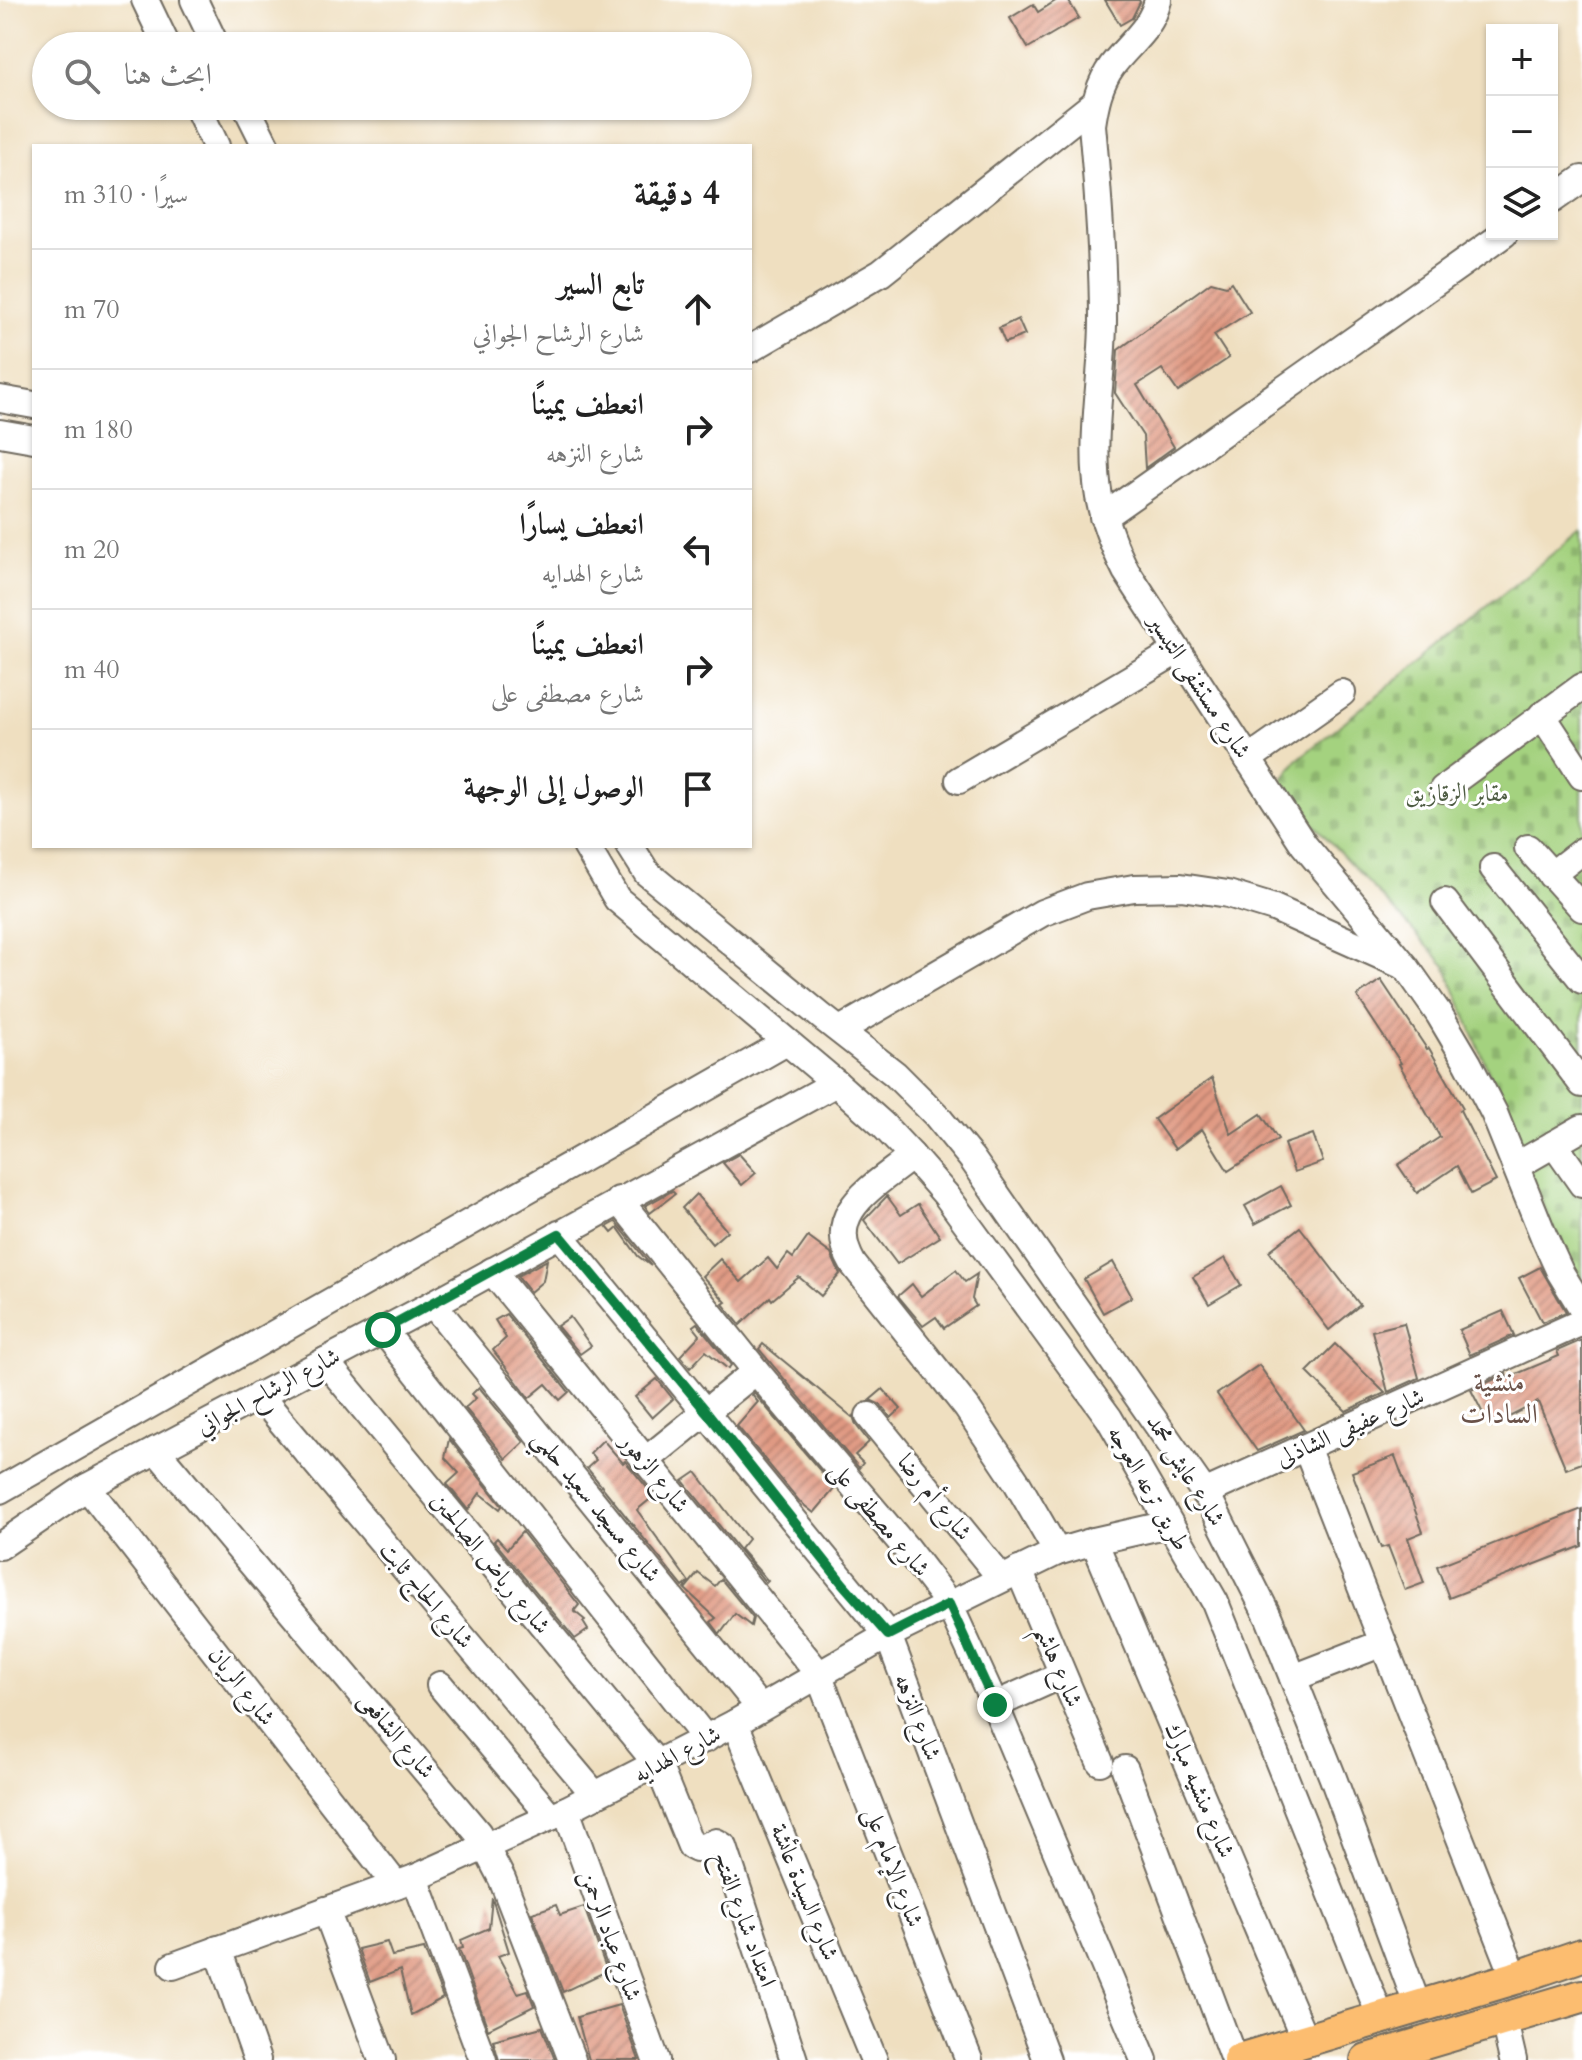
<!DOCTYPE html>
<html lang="ar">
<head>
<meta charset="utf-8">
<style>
  :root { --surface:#fff; --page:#f2f2f2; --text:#222; --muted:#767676; --line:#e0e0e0 }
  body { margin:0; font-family:Cardo,Amiri,serif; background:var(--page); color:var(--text); direction:rtl }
  .controls { position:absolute; right:24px; top:24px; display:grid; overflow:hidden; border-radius:0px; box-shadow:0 2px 6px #0004 }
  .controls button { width:72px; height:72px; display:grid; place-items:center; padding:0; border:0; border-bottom:2px solid var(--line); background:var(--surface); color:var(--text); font:40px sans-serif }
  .stop { position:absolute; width:24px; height:24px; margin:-18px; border:6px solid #0b8043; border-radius:50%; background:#fff }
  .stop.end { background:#0b8043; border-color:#fff; box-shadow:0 2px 8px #0008 }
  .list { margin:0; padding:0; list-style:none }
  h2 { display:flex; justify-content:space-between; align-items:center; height:104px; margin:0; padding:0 32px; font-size:34px }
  h2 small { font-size:26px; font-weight:400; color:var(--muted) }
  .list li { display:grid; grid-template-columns:52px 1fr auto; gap:24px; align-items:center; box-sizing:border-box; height:120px; padding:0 32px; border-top:2px solid var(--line) }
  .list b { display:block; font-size:30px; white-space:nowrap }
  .list p { margin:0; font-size:26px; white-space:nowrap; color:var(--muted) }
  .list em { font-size:26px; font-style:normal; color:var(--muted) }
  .icon { flex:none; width:44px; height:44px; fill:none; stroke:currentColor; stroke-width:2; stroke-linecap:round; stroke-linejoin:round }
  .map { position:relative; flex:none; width:1582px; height:2060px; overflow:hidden; direction:ltr }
  .search { position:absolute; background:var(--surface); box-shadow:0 2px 6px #0004; left:32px; top:32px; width:720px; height:88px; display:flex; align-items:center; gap:20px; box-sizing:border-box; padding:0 28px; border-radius:44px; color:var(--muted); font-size:30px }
  .panel { position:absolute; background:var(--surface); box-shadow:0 2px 6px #0004; left:32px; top:144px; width:720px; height:704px; border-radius:0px; direction:rtl }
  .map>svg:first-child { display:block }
</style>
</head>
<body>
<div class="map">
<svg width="1582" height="2060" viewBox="0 0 1582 2060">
  <defs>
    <pattern id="cemetery-stones" width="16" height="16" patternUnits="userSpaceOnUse" patternTransform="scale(2)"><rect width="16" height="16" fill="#a4d27f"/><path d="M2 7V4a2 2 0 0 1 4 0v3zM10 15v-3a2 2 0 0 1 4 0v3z" fill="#8db46e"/></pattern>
    <pattern id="building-hatch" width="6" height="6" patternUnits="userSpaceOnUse" patternTransform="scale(2)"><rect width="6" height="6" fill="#e09982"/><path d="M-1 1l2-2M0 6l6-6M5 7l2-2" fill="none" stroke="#b67d6b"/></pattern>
  </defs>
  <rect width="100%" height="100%" fill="#fff"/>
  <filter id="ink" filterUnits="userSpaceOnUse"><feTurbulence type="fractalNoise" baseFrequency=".0125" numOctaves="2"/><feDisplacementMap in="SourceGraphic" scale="16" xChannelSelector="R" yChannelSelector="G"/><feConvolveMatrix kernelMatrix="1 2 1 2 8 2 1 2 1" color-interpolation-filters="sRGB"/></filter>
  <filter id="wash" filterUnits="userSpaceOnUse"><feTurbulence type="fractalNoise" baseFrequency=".006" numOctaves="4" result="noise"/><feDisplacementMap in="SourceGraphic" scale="32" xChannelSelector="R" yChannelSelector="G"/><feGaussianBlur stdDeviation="1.8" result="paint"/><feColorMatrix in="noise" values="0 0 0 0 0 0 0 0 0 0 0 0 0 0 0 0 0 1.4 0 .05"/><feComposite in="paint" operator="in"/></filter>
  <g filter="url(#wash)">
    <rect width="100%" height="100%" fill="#efdfc0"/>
    <polygon fill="url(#cemetery-stones)" stroke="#687e55" stroke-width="2" points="1582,530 1582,1300 1445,965 1278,786 1297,760"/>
    <g id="blocks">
      <g fill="url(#building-hatch)">
        <polygon points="1057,0 1068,0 1079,18 1028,48 1010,18 1033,4 1038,12"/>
        <polygon points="1105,0 1139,0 1140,2 1132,18 1120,25"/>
        <polygon points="1211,282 1226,286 1231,282 1250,312 1214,335 1229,358 1178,392 1162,369 1137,385 1174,447 1145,468 1143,436 1115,393 1118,350"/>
        <polygon points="1018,319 1025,335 1005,343 999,328"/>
        <polygon points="1381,980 1427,1049 1429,1048 1463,1108 1460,1110 1496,1181 1471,1194 1457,1166 1417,1193 1398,1165 1440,1137 1399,1064 1401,1063 1357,996"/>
        <polygon points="1212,1078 1231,1134 1261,1114 1278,1139 1228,1171 1202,1129 1175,1149 1154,1119"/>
        <polygon points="1313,1134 1323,1162 1294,1172 1284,1144"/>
        <polygon points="739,1154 756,1173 742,1185 723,1163"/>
        <polygon points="1281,1186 1291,1205 1255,1224 1245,1206"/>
        <polygon points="672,1191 675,1194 650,1213 645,1206"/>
        <polygon points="696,1194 727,1231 712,1244 682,1208"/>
        <polygon points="887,1196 901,1215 918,1204 940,1237 897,1264 864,1220"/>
        <polygon points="616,1222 651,1266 638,1256 618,1228 612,1233 607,1227"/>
        <polygon points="1300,1227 1360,1305 1329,1330 1269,1251"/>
        <polygon points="808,1237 831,1254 840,1274 821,1296 799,1277 772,1300 770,1297 740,1325 723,1304 726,1302 702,1276 720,1259 741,1282 768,1258 777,1269 788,1254 793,1258"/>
        <polygon points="1225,1258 1241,1285 1209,1304 1193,1277"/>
        <polygon points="547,1260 543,1281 530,1292 517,1276"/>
        <polygon points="1113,1262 1132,1297 1103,1313 1084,1279"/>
        <polygon points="1540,1267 1566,1312 1542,1322 1519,1278"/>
        <polygon points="956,1270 965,1282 977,1274 972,1299 976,1306 944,1328 936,1317 923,1326 898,1296 912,1284 921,1296"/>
        <polygon points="1503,1311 1514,1335 1470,1355 1459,1330"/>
        <polygon points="506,1314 569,1392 560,1400 546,1384 529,1398 493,1350 506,1338 495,1320"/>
        <polygon points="570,1317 591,1346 580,1354 557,1326"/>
        <polygon points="697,1323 731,1365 728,1369 706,1351 690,1368 680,1356 700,1335 693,1326"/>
        <polygon points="1404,1323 1419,1378 1388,1392 1372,1331"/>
        <polygon points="1582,1340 1582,1463 1566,1469 1538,1402 1490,1427 1471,1390 1506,1374 1507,1378 1559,1356 1557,1351"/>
        <polygon points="763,1344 852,1417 853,1416 856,1425 869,1442 855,1455 863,1463 859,1468 759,1349"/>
        <polygon points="1335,1344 1385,1393 1346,1411 1307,1372"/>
        <polygon points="1259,1365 1304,1430 1257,1451 1217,1394"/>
        <polygon points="657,1379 673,1399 652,1418 635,1397"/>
        <polygon points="479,1387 524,1442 506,1459 465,1408 476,1398 472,1394"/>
        <polygon points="883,1389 901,1409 891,1418 881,1405 870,1400"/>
        <polygon points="754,1393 835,1488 814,1513 800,1502 737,1426 758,1402 752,1395"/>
        <polygon points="449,1439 502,1506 500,1509 480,1493 468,1510 447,1484 459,1473 445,1458"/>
        <polygon points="603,1440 623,1463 625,1461 654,1496 637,1510 689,1582 683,1587 587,1468 596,1460 590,1453"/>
        <polygon points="1395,1456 1423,1532 1408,1538 1424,1583 1405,1590 1388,1546 1381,1548 1352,1472"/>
        <polygon points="696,1472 748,1539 740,1549 768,1581 766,1583 683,1481"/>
        <polygon points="1582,1509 1582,1546 1449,1598 1437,1566"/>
        <polygon points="522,1532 579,1605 574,1611 585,1620 583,1622 588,1630 575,1639 494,1541 497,1538 507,1549"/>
        <polygon points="698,1573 715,1586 721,1579 753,1618 751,1626 735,1614 720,1634 711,1622 716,1618 685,1589"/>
        <polygon points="492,1898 509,1952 498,1956 518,1993 528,1990 534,2006 488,2029 459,1949 463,1948 461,1940 489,1928"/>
        <polygon points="556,1905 560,1915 584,1907 607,1971 563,1992 532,1913"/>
        <polygon points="387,1942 392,1956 424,1949 443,1998 411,2015 400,1970 370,1982 358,1949"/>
        <polygon points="619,2005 639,2060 589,2060 577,2017"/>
        <polygon points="542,2027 555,2060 499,2060 493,2040"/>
      </g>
    </g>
  </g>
  <g filter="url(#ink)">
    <use href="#blocks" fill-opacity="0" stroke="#706a5f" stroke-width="2"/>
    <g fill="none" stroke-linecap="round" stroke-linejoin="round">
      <defs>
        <g id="minor">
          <polyline points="145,0 167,46"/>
          <polyline points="194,0 216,46"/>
          <path d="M1158,0C1151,30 1129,43 1112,66C1099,84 1095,104 1092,125C1098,190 1103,255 1103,320C1103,377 1089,441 1099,497C1104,523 1114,547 1126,571L1304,845L1406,967L1439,1014L1468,1063L1494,1113L1544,1237L1560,1272L1582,1308"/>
          <polyline points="197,106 216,146"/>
          <polyline points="246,106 266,146"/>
          <polyline points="1552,200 1582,179"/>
          <polyline points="750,349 881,273 1095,103"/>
          <polyline points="0,399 34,405"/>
          <polyline points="0,433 34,439"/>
          <polyline points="1103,517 1504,234"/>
          <polyline points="1542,715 1582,776"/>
          <polyline points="1248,759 1342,693"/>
          <polyline points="959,780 1177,651"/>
          <polyline points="1443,789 1582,687"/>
          <polyline points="586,846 617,899 836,1083 882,1124 912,1156 946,1195 1109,1418 1215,1602 1381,2018"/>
          <polyline points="630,846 647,873 822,1017 895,1074 936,1115 972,1159 1209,1499 1269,1618 1333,1778 1418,2007"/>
          <polyline points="1528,848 1582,908"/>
          <polyline points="1493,868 1582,980"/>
          <polyline points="1551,875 1582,851"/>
          <polyline points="1445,902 1582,1084"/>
          <polyline points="840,1030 1042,913 1087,896 1134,888 1181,887 1228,894 1274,908 1399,964"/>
          <polyline points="1554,1144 1582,1184"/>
          <path d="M912,1156C876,1186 822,1211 853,1264L967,1408L1016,1481L1057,1552"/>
          <polyline points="1516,1166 1582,1128"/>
          <polyline points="619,1200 756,1371 906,1548 949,1604 995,1705 1144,2060"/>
          <polyline points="559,1234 888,1635 1047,2060"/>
          <polyline points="492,1271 818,1673 969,2060"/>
          <polyline points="433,1304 760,1708"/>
          <polyline points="383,1330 706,1739"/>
          <polyline points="325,1361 658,1765 691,1846 697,1849 716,1842 724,1847 794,2060"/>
          <polyline points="259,1395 595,1795"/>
          <polyline points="869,1416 1001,1578"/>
          <polyline points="1306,1447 1515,1978"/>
          <polyline points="156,1450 478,1833 502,1879 572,2060"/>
          <polyline points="645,1461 756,1371"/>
          <polyline points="87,1487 396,1885"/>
          <polyline points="0,1490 785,1043"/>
          <polyline points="1204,1493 1582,1322"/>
          <polyline points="1094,1541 1305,2040"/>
          <polyline points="0,1546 87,1487 433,1304 836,1083"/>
          <polyline points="1019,1570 1100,1762"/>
          <polyline points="1293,1678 1383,1643"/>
          <polyline points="440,1685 551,1817"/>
          <polyline points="995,1705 1062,1675"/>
          <polyline points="735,1723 874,2060"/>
          <polyline points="1125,1769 1234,2060"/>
          <polyline points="566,1810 656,2060"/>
          <polyline points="415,1878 483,2060"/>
          <polyline points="326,1910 382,2060"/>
          <polyline points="218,1949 257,2060"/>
          <polyline points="173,1966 415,1878 566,1810 735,1723 888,1635 1057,1552 1094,1541 1169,1524"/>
          <polyline points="1504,2021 1513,2060"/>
        </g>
        <g id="major">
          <polyline points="1239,2060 1515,1978 1582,1955"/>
          <polyline points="1367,2060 1582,1996"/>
        </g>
      </defs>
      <use href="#minor" stroke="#706a5f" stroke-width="30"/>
      <use href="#major" stroke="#706a5f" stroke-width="36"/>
      <use href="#minor" stroke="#fff" stroke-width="26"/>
      <use href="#major" stroke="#fcbd6f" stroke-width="32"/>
    </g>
  </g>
  <g fill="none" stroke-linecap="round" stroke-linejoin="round" filter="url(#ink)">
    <polyline stroke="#0b8043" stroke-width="10" points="383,1330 559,1234 706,1411 843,1584 888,1635 949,1604 995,1705"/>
  </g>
  <g text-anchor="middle" stroke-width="6" stroke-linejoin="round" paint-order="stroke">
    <g font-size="24" fill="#2b2b2b" stroke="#fff">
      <text transform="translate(1200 686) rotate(57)" y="8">شارع مستشفى التيسير</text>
      <text transform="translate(268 1391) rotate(-28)" y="8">شارع الرشاح الجواني</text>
      <text transform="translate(1350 1427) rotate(-24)" y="8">شارع عفيفى الشاذلى</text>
      <text transform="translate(1186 1470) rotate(58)" y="8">شارع عايش محمد</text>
      <text transform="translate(655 1473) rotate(51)" y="8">شارع الزهور</text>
      <text transform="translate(1149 1488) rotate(60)" y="8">طريق ترعه العوجه</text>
      <text transform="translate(935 1497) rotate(51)" y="8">شارع أم رضا</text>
      <text transform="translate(597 1506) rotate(51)" y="8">شارع مسجد سعيد حلمي</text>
      <text transform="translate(880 1519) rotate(50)" y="8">شارع مصطفى على</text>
      <text transform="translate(491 1563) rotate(51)" y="8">شارع رياض الصالحىن</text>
      <text transform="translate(427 1595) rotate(50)" y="8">شارع الحاج ثابت</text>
      <text transform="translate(1059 1666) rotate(67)" y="8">شارع هاشم</text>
      <text transform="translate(242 1686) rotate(52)" y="8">شارع الريان</text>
      <text transform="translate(918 1717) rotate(69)" y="8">شارع النزهه</text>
      <text transform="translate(397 1735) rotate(50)" y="8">شارع الشافعى</text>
      <text transform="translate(677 1754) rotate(-28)" y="8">شارع الهدايه</text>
      <text transform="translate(1200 1790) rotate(67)" y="8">شارع منشيه مبارك</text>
      <text transform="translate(894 1867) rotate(69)" y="8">شارع الإمام على</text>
      <text transform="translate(805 1892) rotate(68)" y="8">شارع السيدة عائشة</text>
      <text transform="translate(745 1919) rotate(70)" y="8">امتداد شارع الفتح</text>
      <text transform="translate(611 1935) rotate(70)" y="8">شارع عباد الرحمن</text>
    </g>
    <g font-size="24" fill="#4f5d44" stroke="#fff">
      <text x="1457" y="801">مقابر الزقازيق</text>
    </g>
    <g font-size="28" fill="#6a5249" stroke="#fff">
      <text x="1499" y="1391">منشية<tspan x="1499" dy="32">السادات</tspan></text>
    </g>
  </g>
</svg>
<div class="controls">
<button>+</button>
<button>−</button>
<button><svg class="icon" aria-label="layers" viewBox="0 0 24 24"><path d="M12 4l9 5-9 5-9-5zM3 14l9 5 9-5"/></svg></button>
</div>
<div class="stop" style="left:383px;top:1330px"></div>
<div class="stop end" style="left:995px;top:1705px"></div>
<div class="search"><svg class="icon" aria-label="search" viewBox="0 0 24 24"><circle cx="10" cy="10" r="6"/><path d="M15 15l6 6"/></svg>ابحث هنا</div>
<section class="panel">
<h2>4 دقيقة<small>سيرًا · 310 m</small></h2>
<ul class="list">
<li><svg class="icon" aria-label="ahead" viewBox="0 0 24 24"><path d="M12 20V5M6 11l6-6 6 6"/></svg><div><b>تابع السير</b><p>شارع الرشاح الجواني</p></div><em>70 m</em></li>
<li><svg class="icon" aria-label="right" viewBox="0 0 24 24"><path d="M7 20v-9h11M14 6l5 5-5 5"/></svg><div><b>انعطف يمينًا</b><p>شارع النزهه</p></div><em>180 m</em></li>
<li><svg class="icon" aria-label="left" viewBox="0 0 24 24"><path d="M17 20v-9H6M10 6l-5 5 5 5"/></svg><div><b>انعطف يسارًا</b><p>شارع الهدايه</p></div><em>20 m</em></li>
<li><svg class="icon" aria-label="right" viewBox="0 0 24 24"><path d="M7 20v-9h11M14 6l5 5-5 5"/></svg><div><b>انعطف يمينًا</b><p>شارع مصطفى على</p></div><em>40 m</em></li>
<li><svg class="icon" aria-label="arrive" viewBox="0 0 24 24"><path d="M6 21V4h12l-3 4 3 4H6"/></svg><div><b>الوصول إلى الوجهة</b></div></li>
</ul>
</section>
</div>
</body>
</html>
